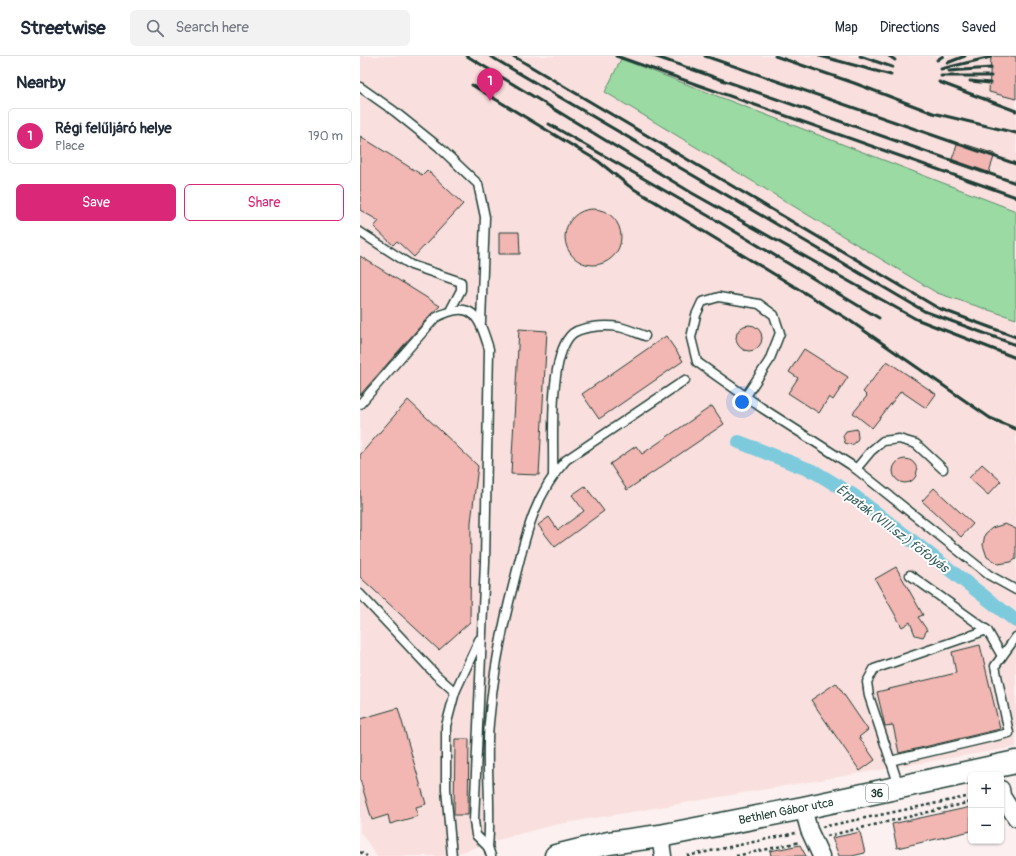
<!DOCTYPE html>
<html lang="en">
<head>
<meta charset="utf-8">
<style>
  :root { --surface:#fff; --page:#f2f2f3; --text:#1f2937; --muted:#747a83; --line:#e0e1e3; --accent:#db2777 }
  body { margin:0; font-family:Pangolin,sans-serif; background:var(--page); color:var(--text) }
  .controls { position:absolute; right:12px; bottom:12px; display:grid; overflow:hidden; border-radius:6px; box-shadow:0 1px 3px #0004 }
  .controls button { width:36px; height:36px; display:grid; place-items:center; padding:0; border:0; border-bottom:1px solid var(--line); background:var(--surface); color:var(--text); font:20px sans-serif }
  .you { position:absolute; left:382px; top:346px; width:14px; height:14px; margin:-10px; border:3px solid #fff; border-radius:50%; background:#1a73e8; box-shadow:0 0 0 6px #1a73e833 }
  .badge { display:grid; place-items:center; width:26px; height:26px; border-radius:50%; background:var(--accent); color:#fff; font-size:13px; font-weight:700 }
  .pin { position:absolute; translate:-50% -33px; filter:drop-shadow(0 1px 2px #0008) }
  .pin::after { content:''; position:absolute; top:21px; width:14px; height:12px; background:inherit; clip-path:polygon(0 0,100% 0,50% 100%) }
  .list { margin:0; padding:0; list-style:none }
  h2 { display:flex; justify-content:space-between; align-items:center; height:52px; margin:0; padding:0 16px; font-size:17px }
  h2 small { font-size:13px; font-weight:400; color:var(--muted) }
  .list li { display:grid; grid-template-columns:26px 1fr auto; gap:12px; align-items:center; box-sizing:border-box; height:56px; margin:0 8px 8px; padding:0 8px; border:1px solid var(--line); border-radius:6px }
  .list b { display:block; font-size:15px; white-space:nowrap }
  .list p { margin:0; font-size:13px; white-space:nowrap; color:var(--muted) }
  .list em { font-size:13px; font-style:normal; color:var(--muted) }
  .actions { display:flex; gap:8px; padding:12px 16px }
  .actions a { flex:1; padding:9px 0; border:1px solid var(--accent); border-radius:6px; text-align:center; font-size:14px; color:var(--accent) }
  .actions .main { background:var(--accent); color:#fff }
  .icon { flex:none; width:22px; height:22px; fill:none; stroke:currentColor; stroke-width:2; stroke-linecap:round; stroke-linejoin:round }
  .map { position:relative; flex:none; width:656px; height:800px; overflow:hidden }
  header { display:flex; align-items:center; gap:24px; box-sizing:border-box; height:56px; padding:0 20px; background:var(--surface); border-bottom:1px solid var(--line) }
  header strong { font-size:19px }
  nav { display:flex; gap:22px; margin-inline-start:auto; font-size:14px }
  .search { width:280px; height:36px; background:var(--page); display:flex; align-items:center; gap:10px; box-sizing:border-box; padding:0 14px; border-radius:6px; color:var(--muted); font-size:15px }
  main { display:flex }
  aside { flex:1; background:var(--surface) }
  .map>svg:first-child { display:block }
</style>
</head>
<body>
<header>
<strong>Streetwise</strong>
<div class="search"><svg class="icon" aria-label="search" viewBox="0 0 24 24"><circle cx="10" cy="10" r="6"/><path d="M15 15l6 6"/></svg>Search here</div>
<nav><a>Map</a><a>Directions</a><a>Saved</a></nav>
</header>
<main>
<aside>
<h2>Nearby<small></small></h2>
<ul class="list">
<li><span class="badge">1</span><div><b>Régi felűljáró helye</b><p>Place</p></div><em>190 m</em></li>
</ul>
<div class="actions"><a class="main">Save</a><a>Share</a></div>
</aside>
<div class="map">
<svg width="656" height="800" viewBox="0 0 656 800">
  <rect width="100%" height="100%" fill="#fcf1f0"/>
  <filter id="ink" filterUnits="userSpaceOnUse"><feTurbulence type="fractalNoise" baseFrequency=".025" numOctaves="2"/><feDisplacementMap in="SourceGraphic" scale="8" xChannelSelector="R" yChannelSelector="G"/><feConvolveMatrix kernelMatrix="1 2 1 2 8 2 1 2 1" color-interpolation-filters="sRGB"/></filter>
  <g filter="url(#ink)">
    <polygon fill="#f9e0de" points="0,0 656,0 656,691 194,769 148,781 90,800 17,800 0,776"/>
    <polygon fill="#9bdaa3" stroke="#5d8c6c" points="261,3 656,155 656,263 577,237 245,36"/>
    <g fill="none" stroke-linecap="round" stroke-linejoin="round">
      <polyline stroke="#7dcadd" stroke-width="14" points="379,386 455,416 493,439 656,565"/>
    </g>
    <g fill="#f2b7b3" stroke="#1f3d34">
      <polygon points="631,0 656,0 656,43 629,36"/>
      <polygon points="0,80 62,119 67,114 103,148 54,201 37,185 33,189 14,171 19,165 0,154"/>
      <polygon points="598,86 635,98 628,119 591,106"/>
      <circle cx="233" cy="181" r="28"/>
      <polygon points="139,176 159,176 160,198 139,198"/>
      <polygon points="0,200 80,250 71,258 0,339"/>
      <circle cx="389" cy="282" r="13"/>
      <polygon points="159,273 187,275 179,419 151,418"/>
      <polygon points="306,280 323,305 239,363 222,338"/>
      <polygon points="444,293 488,321 473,344 469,341 459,357 428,337 438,322 429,316"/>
      <polygon points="527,305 576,338 566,352 541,335 512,372 493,357 507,340 503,336"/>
      <polygon points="48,344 118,410 111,466 110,566 79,594 0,521 0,399"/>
      <polygon points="352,350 364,368 267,434 250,408 276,390 282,398"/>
      <polygon points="497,373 498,382 496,386 492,389 485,387 483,380 486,375"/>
      <circle cx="545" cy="415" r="12"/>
      <polygon points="622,408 641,425 628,439 609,422"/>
      <polygon points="225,430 244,455 195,491 178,469 189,461 198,474 224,455 212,439"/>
      <polygon points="574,432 613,468 601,481 562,445"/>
      <polygon points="645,468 656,473 656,503 651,506 638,508 627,501 623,489 625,478 632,472"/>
      <polygon points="536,511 563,559 558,561 567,574 563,581 555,579 550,566 542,571 515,523"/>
      <polygon points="620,589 640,673 539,697 533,669 525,670 517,636 596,617 592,596"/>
      <polygon points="476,627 508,674 499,681 515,704 500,715 451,644"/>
      <polygon points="38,652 66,748 56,751 58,760 30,768 28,759 12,764 0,723 0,663"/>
      <polygon points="95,683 109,683 108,759 94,759"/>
      <polygon points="611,751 611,775 537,792 532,768"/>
      <polygon points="500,776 505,797 492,800 479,800 472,782"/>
      <polygon points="440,789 446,800 411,800 410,795"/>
    </g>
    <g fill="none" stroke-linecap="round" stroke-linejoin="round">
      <defs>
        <g id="lane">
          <polyline points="0,31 34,55 79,91 118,128 125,161 121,266"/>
          <polyline points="0,176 51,209 101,226 101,234 91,253"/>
          <polyline points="386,340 409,305 420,277 414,259 399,248 359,241 342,246 336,259 331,282 337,306 402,352 491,409 629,519 656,534"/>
          <path d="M0,348L75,262C112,242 119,260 129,293L125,506L114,765L116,779L128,791"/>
          <polyline points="496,413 511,395 523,385 539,383 556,388 583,413"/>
          <path d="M193,418C194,384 188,306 210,280C218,270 246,269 259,271C268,273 277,277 285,280"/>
          <polyline points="550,519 627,574"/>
          <polyline points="0,538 76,619 95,636"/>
          <polyline points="530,705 649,677 635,610 656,581"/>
          <polyline points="539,730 509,640 507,626 514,613 627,574 642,600"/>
          <polyline points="92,800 86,733 86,670 95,636 119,584"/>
          <path d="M131,800L128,791C132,750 125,708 129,667C133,619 142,572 154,526C165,482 174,439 206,404L325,324"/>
        </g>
        <g id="street">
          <polyline points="641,733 642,740 656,762"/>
          <polyline points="443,752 449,774 461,800"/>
          <polyline points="300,780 303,800"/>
        </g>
        <polyline id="primary" points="196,800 249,787 300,780 443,752 656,706"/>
      </defs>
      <use href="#lane" stroke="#1f3d34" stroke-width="11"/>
      <use href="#street" stroke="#1f3d34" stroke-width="19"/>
      <use href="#primary" stroke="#1f3d34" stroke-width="25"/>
      <g stroke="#1f3d34" stroke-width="2.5" stroke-dasharray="3 3" stroke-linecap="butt">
        <polyline points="462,771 611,740"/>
        <polyline points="467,780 611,746"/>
        <polyline points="0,796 7,800"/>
        <polyline points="327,800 436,777"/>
        <polyline points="376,800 440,786"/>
      </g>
      <use href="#lane" stroke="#fff" stroke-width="8"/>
      <use href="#street" stroke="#fff" stroke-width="16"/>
      <use href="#primary" stroke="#fff" stroke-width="22"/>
      <g stroke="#1f3d34" stroke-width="3">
        <polyline points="107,0 332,137 556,263 656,302"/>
        <polyline points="130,0 564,255 656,289"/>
        <polyline points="153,0 578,252 656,281"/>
        <polyline points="256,0 656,141"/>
        <polyline points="294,0 656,127"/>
        <polyline points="345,0 656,108"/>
        <polyline points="415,0 494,27 573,57 656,77"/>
        <polyline points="460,0 531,19"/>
        <polyline points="500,0 532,11"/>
        <polyline points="529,0 535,4"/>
        <polyline points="577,4 583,0"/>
        <polyline points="587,7 605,0"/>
        <polyline points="581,13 631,1"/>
        <polyline points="589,15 631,12"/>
        <polyline points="581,20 631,20"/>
        <polyline points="610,25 630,27"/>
        <polyline points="579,26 656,55"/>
        <polyline points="112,29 238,105 269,130 486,262 630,362 656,373"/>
        <polyline points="189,68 359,166 519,262"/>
      </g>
    </g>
  </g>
  <g text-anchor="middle" stroke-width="4" stroke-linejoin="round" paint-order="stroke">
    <rect fill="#fff" stroke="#627771" stroke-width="1" x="506" y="728" width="22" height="18" rx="3"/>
    <g font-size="11" font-weight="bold" fill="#1f3d34">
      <text x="517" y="741">36</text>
    </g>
    <g font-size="12" fill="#1f3d34" stroke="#fff">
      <text transform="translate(426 755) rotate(-11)" y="4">Bethlen Gábor utca</text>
    </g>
    <g font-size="13" font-style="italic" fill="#36605e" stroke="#fff">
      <text transform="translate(533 472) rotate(37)" y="5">Érpatak (VIII.sz.) főfolyás</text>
    </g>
  </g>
</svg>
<div class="controls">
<button>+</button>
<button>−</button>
</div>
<div class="you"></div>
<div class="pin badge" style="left:130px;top:45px">1</div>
</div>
</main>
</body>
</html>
